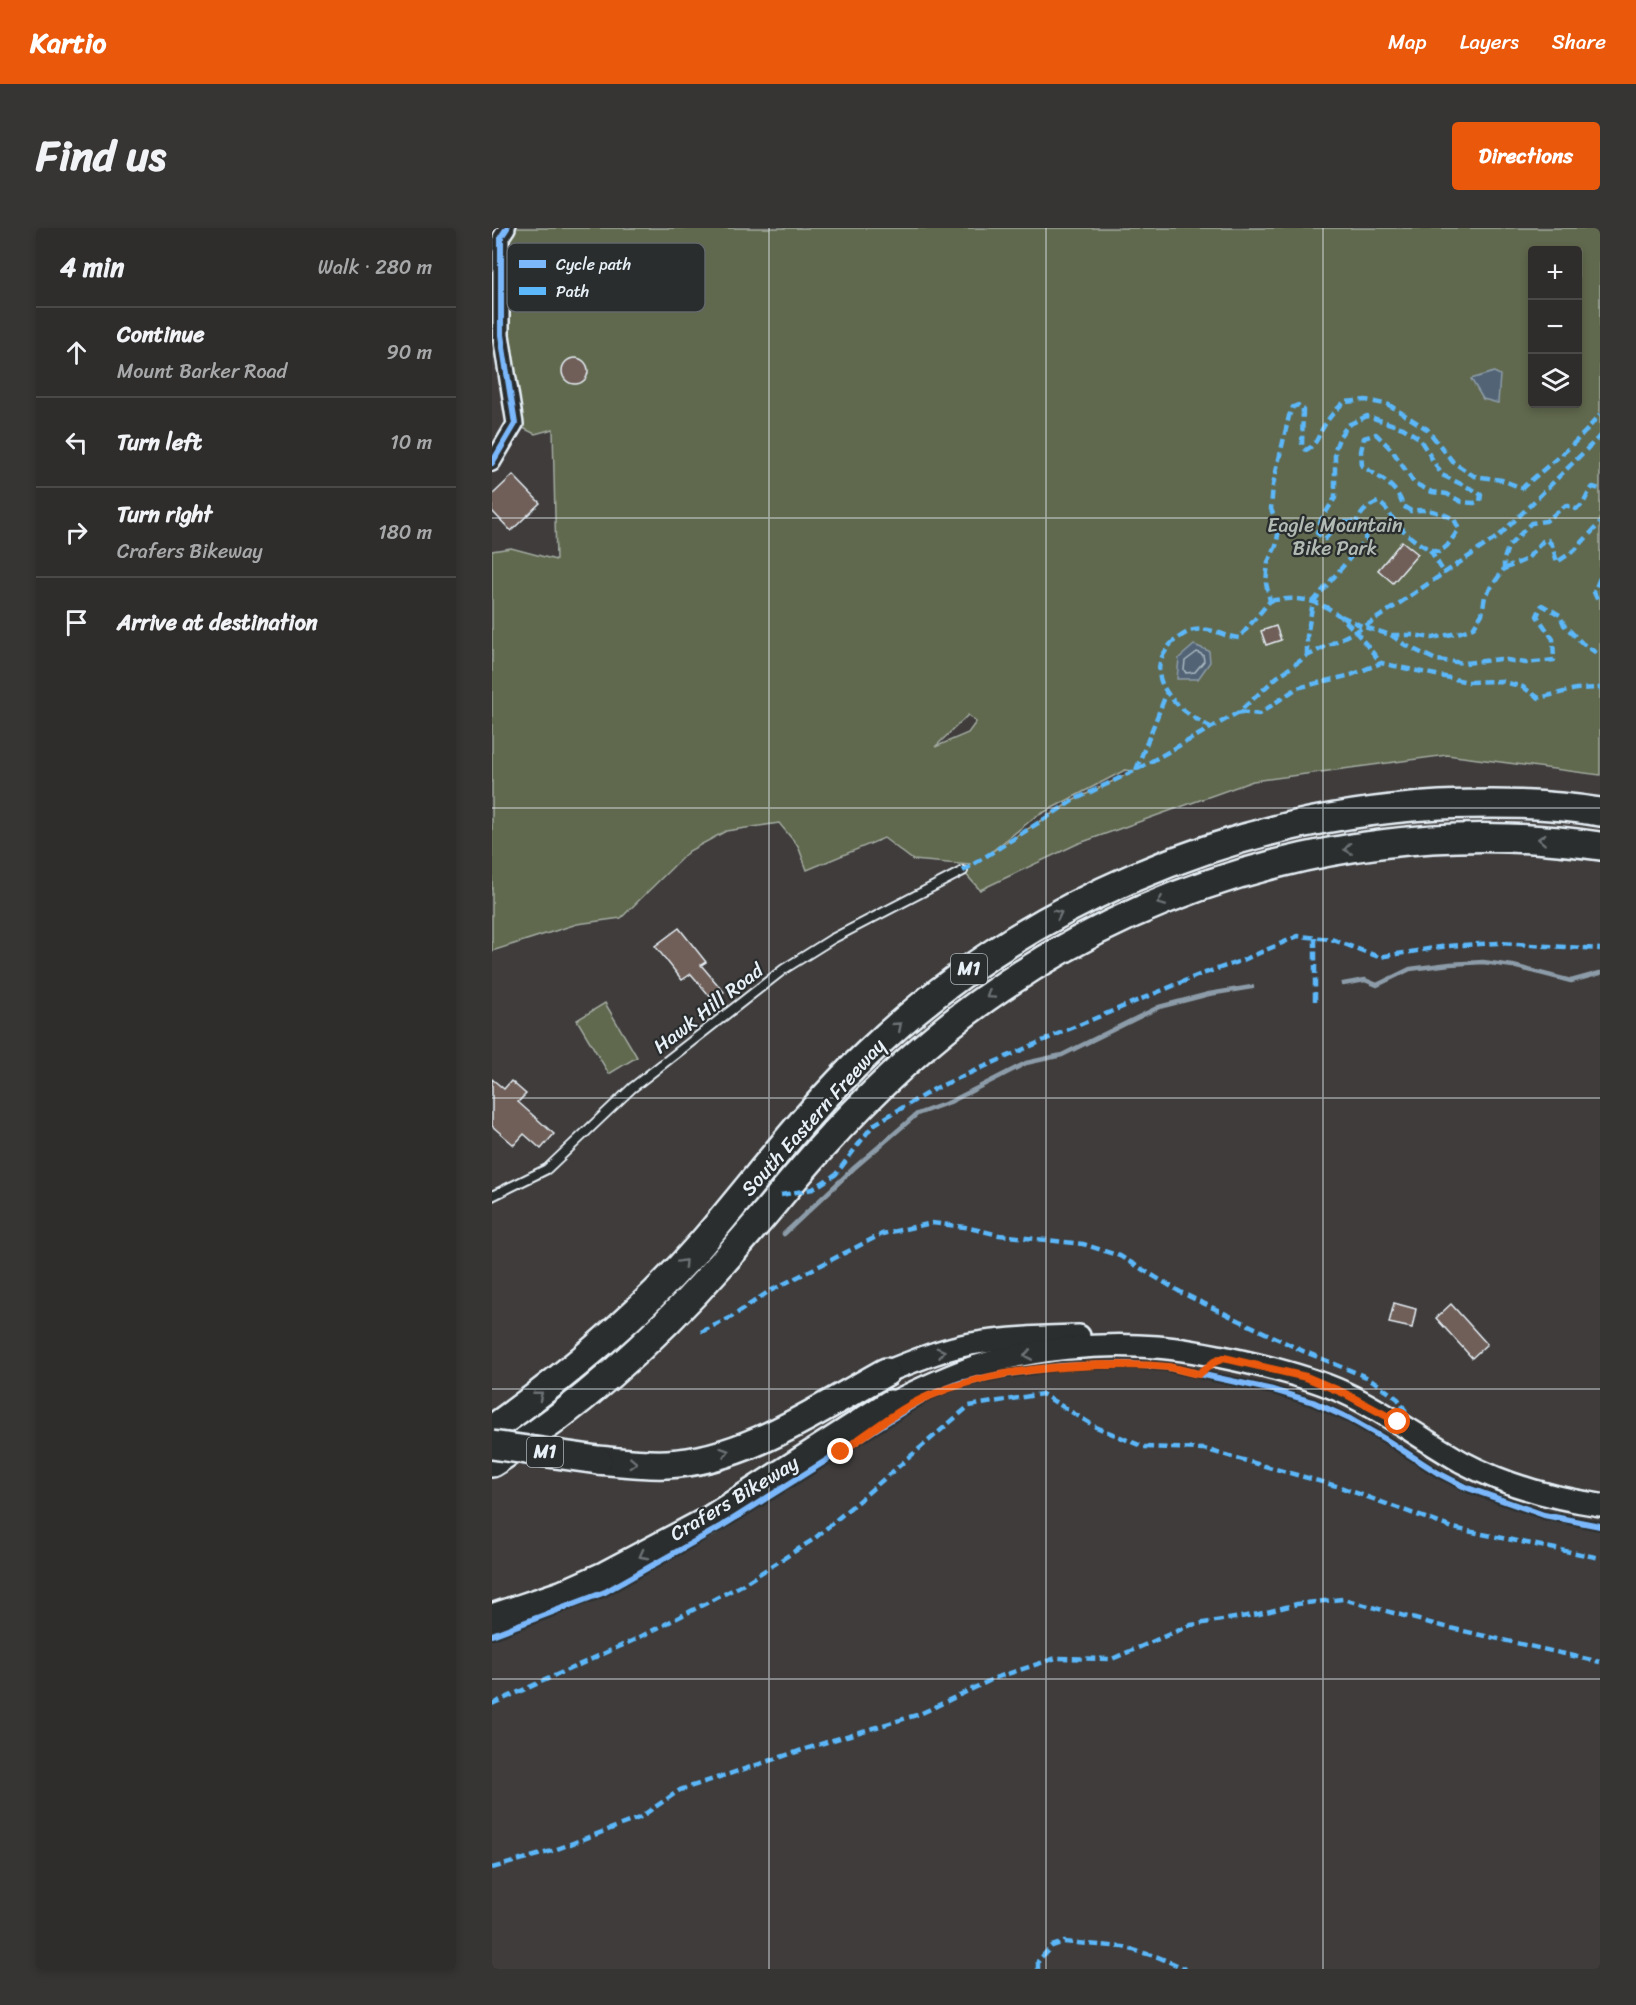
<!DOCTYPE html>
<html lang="en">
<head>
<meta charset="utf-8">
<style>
  :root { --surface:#2f2d2c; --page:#373534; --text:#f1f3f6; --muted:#a7a8a9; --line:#4a4948; --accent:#ea580c }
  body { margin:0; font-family:Sriracha,sans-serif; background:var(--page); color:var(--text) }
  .controls { position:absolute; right:18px; top:18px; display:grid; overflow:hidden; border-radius:6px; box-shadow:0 3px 9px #0003 }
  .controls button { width:54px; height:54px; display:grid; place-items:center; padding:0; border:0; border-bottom:2px solid var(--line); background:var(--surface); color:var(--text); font:30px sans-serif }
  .stop { position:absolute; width:18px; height:18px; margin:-14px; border:4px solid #ea580c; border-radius:50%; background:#fff }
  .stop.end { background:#ea580c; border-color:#fff; box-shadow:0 2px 6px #0008 }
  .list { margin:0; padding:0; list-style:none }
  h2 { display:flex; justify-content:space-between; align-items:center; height:78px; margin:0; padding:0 24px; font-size:26px }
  h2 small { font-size:20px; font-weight:400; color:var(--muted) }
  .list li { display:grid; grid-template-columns:39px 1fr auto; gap:18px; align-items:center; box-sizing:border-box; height:90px; padding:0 24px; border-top:2px solid var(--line) }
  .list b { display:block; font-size:22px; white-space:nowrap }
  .list p { margin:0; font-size:20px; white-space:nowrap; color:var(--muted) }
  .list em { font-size:20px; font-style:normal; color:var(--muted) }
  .icon { flex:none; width:33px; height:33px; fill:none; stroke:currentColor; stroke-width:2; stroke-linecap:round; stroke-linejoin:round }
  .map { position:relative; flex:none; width:1108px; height:1741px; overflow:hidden; border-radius:6px }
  header { display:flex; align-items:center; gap:36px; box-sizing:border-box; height:84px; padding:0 30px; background:var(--accent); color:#fff }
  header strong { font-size:28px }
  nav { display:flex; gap:33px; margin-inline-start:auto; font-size:21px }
  .intro { display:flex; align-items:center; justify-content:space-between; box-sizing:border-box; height:144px; padding:0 36px }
  h1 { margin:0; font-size:42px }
  .button { padding:15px 27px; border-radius:6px; background:var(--accent); color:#fff; font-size:21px; font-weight:700 }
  main { display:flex; gap:36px; padding:0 36px }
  aside { flex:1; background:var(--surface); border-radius:6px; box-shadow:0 3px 9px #0003 }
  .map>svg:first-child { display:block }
</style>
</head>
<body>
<header>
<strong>Kartio</strong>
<nav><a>Map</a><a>Layers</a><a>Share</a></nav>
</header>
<div class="intro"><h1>Find us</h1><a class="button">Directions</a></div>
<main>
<aside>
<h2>4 min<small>Walk · 280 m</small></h2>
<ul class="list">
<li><svg class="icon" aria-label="ahead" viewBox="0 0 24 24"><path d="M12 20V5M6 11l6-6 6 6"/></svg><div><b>Continue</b><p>Mount Barker Road</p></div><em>90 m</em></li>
<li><svg class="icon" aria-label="left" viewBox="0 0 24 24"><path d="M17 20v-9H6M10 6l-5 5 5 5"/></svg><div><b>Turn left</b></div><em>10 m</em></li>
<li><svg class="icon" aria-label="right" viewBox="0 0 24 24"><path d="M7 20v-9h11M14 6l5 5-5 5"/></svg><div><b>Turn right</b><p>Crafers Bikeway</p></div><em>180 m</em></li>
<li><svg class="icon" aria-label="arrive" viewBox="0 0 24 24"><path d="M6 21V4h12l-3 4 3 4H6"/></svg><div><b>Arrive at destination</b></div></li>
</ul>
</aside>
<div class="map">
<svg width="1108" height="1741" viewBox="0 0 1108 1741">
  <rect width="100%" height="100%" fill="#3f3c3b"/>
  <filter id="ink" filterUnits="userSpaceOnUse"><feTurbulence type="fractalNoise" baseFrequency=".0167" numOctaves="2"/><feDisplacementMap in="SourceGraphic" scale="12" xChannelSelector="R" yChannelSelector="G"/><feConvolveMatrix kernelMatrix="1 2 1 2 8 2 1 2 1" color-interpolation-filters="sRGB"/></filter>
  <g filter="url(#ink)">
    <g fill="#60684e" stroke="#a4aca3" stroke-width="1.5" fill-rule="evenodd">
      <path d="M0,0H1108V547L955,527L761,553L585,616L488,662L471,643L479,637L421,632L392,610L315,642L306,618L287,595L234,603L197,623L129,690L85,696L0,723V323L19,320L64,332L61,201L43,206L23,196L9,9L0,10ZM1040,22H1086V176H1040ZM476,487L484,494L476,505L443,519ZM633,542L642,543L582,572L499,624L543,589Z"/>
      <polygon points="113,775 145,829 117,846 85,792"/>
    </g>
    <g fill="#516474" stroke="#8d9ca9" stroke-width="1.5">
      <polygon points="1002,144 1008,147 1006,175 991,171 979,151"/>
      <polygon points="702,417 717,423 718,434 706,451 685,451 687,430"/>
    </g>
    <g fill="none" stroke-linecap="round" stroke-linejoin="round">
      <polygon stroke="#acb9c3" stroke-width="1.5" points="705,424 711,427 712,433 703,444 694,445 692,442 693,433"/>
      <g stroke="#8d9ca9" stroke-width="4.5">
        <polyline points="851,756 873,752 885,757 918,741 958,736 991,734 1021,738 1079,753 1108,745"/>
        <polyline points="292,1006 362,940 425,886 458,874 534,835 570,827 667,779 717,766 760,759"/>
      </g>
    </g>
    <g fill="#6f5e58" stroke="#e8f1f8" stroke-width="1.5">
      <circle cx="83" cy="143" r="13"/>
      <polygon points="21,247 48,275 19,303 0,283 0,267"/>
      <polygon points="910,313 926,326 901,355 886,342"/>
      <polygon points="784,398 789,412 774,417 769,403"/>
      <polygon points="187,700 214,734 209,737 232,764 222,773 199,746 190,752 163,718"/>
      <polygon points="0,851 12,861 19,853 34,866 26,874 62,906 49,921 32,906 22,917 0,898"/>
      <polygon points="902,1075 924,1081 920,1100 897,1095"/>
      <polygon points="959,1076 995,1116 980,1130 944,1090"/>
    </g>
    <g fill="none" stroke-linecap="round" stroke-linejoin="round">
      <defs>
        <polyline id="service" points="0,968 55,941 140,860 292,741 340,711 471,643"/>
        <polyline id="minor" points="0,235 23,196 9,107 9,9 15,0"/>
        <g id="secondary">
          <path d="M394,1144C422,1133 450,1121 479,1116C515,1110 550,1109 587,1108"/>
          <path d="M398,1176C426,1162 455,1148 485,1138C541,1121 607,1114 665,1119C693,1121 722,1127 749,1133C785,1141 820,1150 853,1165C894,1184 931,1212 970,1234C1013,1257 1060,1270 1108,1277"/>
        </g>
        <g id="motorway">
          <path d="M0,1201C77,1146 148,1086 210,1015C265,951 315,882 377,824C531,677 736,589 948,577C1002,575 1055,575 1108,584"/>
          <path d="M106,1232C128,1234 152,1237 175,1236C253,1233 328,1180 394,1144"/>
          <path d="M0,1235C86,1181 164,1110 231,1034C264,998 294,959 327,922C377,867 433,813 494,770C671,644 893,587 1108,618"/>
          <polyline points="0,1390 69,1367 114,1347 216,1293 398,1176"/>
        </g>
      </defs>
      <use href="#service" stroke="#e8f1f8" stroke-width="12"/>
      <use href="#minor" stroke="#e8f1f8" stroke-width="20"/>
      <use href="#secondary" stroke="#e8f1f8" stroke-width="26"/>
      <use href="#motorway" stroke="#e8f1f8" stroke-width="32"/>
      <use href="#service" stroke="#2a2d2e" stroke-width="8"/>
      <use href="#minor" stroke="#2a2d2e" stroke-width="15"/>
      <use href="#secondary" stroke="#2a2d2e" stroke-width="21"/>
      <use href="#motorway" stroke="#2a2d2e" stroke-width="27"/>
      <defs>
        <polyline id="motorway-bridge" points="0,1217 106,1232"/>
      </defs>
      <use href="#motorway-bridge" stroke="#e8f1f8" stroke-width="32" stroke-linecap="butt"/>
      <use href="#motorway-bridge" stroke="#2a2d2e" stroke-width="27"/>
      <g stroke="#5cb8fa" stroke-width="4.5" stroke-dasharray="9 4.5" stroke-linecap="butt">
        <polyline points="938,322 953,346"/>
        <polyline points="1012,341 1035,331 1051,313 1056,312 1060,317 1065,334 1083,322 1108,295"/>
        <polyline points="1108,350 1102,364 1105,371 1108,371"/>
        <path d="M778,373C836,362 856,394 889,435"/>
        <path d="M849,388L872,399L899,407H921L940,410L966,405L981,400L990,386L993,368L1012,341V331L1016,319L1039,295L1054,293L1074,277L1084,281C1094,277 1094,265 1101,259L1108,261"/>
        <polyline points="899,407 913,417 944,432 973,435 1008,431 1034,435 1062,432 1061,411 1045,388 1050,377 1068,387 1072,397 1091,416 1108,427"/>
        <path d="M815,428V408L821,374L873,312L874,300L864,294H849L833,311L825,305L829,292L843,270V221L848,208L856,197L875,188L911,200L927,210L950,247L984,263L989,267L988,273L982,275L970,274L955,266L940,264L922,255L900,222L884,206L872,210L869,223L870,238C887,249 905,257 911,278L919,283C935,280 947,284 962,291L967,301L955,318L947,324C928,320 911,304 899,288C895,282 893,278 886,274C875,278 870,284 864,294"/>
        <polyline points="747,484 767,486 805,460 859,447 889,435 976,454 1009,453 1031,459 1047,470 1084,461 1108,460"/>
        <path d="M720,500C696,488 654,459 671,427C675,421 677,417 682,413C688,409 695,403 702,402C721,399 729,408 747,410L778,373L774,355L776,334L784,318L787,301L779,281L781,257L797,188L801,179L806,177L811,181L810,218L814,222C826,216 826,207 832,198C837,189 845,181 852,174L874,172L897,177L935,201L961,234L982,248L1010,252L1030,260L1077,220L1094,203L1108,186"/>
        <polyline points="644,542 675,464"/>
        <polyline points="471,643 582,572 644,542 747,484 785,449 815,428 872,399 1007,308 1108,208"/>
        <polyline points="823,773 823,710"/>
        <polyline points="289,967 321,961 344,946 381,897 444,860 575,802 707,747 749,733 806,708 839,711 887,729 955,718 1006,715 1108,721"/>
        <polyline points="209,1104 238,1090 276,1064 390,1006 440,995 473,999 507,1007 591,1016 628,1028 690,1065 811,1123 877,1150 906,1171 913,1182 914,1191 912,1198"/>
        <polyline points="0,1476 142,1412 250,1357 322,1311 477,1178 550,1166 604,1199 652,1219 712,1221 848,1259 961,1300 1108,1330"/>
        <polyline points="0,1640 60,1623 147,1590 188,1562 341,1512 428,1486 503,1450 564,1430 620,1431 699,1397 767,1386 805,1376 851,1371 945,1397 1108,1434"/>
        <polyline points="546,1741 546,1733 560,1718 572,1714 631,1719 666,1729 694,1741"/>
      </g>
      <defs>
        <g id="cycleway">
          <polyline points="0,235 23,196 9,107 9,9 15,0"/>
          <polyline points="0,1407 113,1364 230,1298 435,1169 468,1155 507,1147 570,1138 635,1136 675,1139 781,1162 821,1174 858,1191 893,1211 946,1245 973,1259 1052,1287 1108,1298"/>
        </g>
      </defs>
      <use href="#cycleway" stroke="#2a2d2e" stroke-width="10"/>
      <use href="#cycleway" stroke="#7ab7fb" stroke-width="6"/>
    </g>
    <defs><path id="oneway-chevron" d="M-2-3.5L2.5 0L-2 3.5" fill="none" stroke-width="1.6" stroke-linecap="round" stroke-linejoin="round" transform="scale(1.5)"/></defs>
    <g stroke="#6c7275">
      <use href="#oneway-chevron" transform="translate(1050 611) rotate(-177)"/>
      <use href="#oneway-chevron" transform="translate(856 621) rotate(172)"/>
      <use href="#oneway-chevron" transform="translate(669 674) rotate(157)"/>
      <use href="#oneway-chevron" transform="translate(566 686) rotate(-27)"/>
      <use href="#oneway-chevron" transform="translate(498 767) rotate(146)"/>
      <use href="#oneway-chevron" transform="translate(406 798) rotate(-41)"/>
      <use href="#oneway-chevron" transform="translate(191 1035) rotate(-47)"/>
      <use href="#oneway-chevron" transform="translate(449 1124) rotate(-15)"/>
      <use href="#oneway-chevron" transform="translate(536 1127) rotate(170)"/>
      <use href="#oneway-chevron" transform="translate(47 1167) rotate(-38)"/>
      <use href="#oneway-chevron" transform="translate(233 1224) rotate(-17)"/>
      <use href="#oneway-chevron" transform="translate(141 1235) rotate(3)"/>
      <use href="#oneway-chevron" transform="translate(151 1327) rotate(152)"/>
    </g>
  </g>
  <g fill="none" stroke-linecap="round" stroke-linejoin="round" filter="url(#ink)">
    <path stroke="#ea580c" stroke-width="8" d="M349,1224C377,1205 406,1181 437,1168C490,1145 550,1139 607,1137C630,1137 653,1136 676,1139C686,1141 697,1144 707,1146L722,1134L732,1130L814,1149L852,1165L906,1194"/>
  </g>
  <path fill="none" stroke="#e8f1f8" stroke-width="1.5" stroke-opacity="0.55" d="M277,0V1741M554,0V1741M831,0V1741M0,290H1108M0,580H1108M0,870H1108M0,1161H1108M0,1451H1108"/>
  <g text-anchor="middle" stroke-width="4.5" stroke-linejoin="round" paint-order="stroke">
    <g fill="#2a2d2e" stroke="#afb6bb" stroke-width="1.5">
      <rect x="459" y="726" width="36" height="30" rx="4.5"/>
      <rect x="35" y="1209" width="36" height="30" rx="4.5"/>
    </g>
    <g font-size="18" font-weight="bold" fill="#e8f1f8">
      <text x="477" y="747">M1</text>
      <text x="53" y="1230">M1</text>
    </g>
    <g font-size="20" fill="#b2bab4" stroke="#2a2d2e">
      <text x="843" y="304">Eagle Mountain<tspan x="843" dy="23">Bike Park</tspan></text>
    </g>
    <g font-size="20" fill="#e8f1f8" stroke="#2a2d2e">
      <text transform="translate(216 780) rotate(-38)" y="7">Hawk Hill Road</text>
      <text transform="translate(321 889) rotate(-48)" y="7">South Eastern Freeway</text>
      <text transform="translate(242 1270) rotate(-31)" y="7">Crafers Bikeway</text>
    </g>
  </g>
  <rect x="15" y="15" width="198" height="69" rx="9" fill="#2a2d2e" stroke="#63686b" stroke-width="1.5"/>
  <rect x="27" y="32" width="27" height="8" fill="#7ab7fb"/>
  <rect x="27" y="59" width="27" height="8" fill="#5cb8fa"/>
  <g font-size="16" fill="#e8f1f8">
    <text x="64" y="42">Cycle path</text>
    <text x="64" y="69">Path</text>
  </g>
</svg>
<div class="controls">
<button>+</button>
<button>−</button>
<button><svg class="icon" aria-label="layers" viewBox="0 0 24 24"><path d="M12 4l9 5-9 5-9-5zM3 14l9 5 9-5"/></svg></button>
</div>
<div class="stop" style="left:906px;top:1194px"></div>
<div class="stop end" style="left:349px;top:1224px"></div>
</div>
</main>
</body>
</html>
